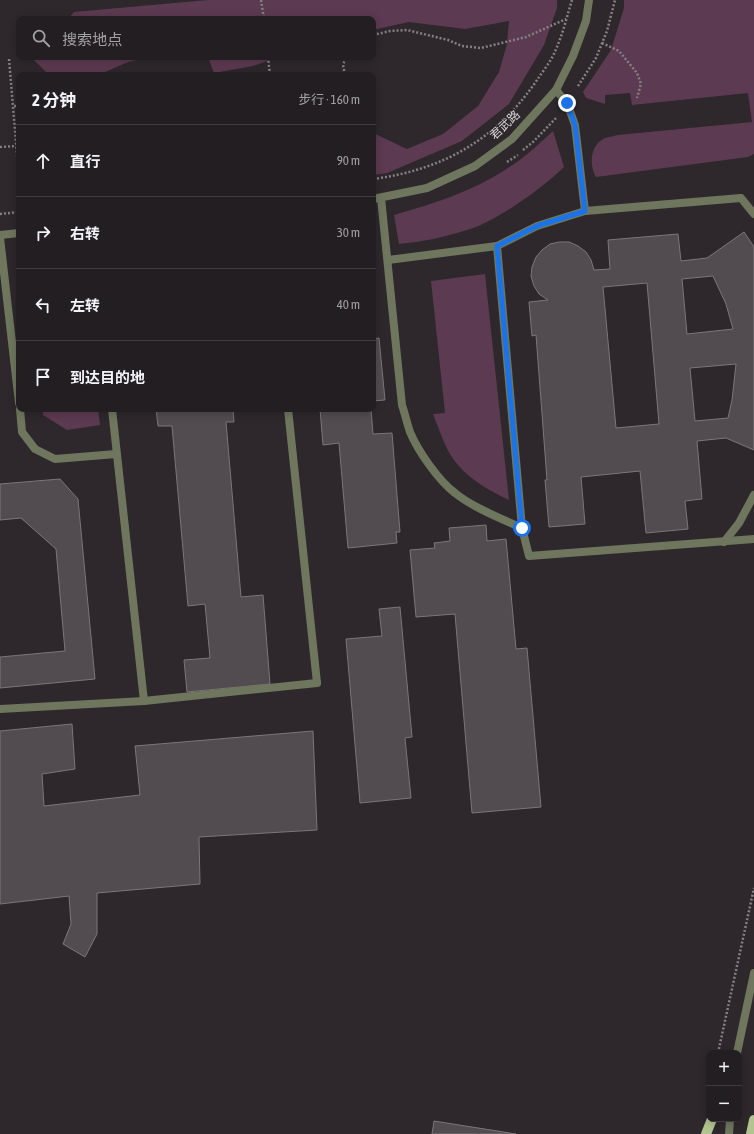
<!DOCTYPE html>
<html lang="zh">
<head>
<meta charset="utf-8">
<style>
  :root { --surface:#221e21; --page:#2a272a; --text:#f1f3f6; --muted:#a2a2a5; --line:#3f3c3f }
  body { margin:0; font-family:"Asap Condensed","Noto Sans SC",sans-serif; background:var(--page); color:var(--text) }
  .controls { position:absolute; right:12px; bottom:12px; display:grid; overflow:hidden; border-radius:8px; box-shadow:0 2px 10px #0003 }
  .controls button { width:36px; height:36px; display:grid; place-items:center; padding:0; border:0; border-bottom:1px solid var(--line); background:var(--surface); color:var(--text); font:20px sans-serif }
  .stop { position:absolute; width:12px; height:12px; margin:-9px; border:3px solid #1a73e8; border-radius:50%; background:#fff }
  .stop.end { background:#1a73e8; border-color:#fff; box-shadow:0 1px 4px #0008 }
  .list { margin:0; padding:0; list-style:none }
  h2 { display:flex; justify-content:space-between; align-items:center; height:52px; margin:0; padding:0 16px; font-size:17px }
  h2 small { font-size:13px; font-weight:400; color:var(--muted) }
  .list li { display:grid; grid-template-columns:26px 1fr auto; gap:12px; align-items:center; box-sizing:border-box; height:72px; padding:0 16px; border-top:1px solid var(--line) }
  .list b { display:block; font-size:15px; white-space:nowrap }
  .list em { font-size:13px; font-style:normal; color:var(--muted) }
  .icon { flex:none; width:22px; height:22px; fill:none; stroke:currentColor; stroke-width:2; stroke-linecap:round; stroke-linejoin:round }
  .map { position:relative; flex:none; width:754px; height:1134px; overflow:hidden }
  .search { position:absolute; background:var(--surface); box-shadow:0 2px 10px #0003; left:16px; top:16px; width:360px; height:44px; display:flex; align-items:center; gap:10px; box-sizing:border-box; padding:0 14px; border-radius:8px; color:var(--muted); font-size:15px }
  .panel { position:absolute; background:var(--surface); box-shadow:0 2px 10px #0003; left:16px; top:72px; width:360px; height:340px; border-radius:8px }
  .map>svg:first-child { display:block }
</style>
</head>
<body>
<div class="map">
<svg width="754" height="1134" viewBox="0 0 754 1134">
  <rect width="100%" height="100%" fill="#2e282c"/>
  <g fill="#5c3a51">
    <polygon points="208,0 557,0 557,8 544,45 509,104 462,141 387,173 373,175 373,133 407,149 443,134 478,106 499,72 507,44 509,21 465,29 409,22 373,30 373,19 68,19 74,12"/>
    <path d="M624,0H754V154L748,157L596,177C589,164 590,145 605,138C609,137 614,136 618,135L752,122L748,93L632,105L630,93L605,95V104L586,98L583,92L611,50L624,8Z"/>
    <polygon points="33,57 150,57 128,62 98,75 49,75 32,58"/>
    <polygon points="208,57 278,57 253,66 214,73"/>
    <path d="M553,131L564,167C543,188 495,222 467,230C445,237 422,242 399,244L394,215C432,204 471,192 505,170C523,159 538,145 553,131Z"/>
    <path d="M485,274L509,500C490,491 472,481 458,465C446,452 440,431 433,414L445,413L431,281Z"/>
    <polygon points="43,409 98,409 100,425 67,430 43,415"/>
  </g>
  <g fill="#524c50" stroke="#7c7579" fill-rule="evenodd">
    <path d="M744,232L754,247V450L726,438L697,441L702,499L685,501L688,529L646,533L640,471L581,477L585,524L549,527L545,480H547L536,335L532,336L529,302L548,300L539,294L534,286L531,276L532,267L536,257L542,250L550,244L559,242H569L578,246L586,252L591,260L594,270L610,269L608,240L678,234L681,261L707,258ZM713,276L726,304L733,329L687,334L682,279ZM647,283L659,424L616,428L603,287ZM736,364L732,400L728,418L695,421L690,368Z"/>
    <polygon points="379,338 385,400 373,401 373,339"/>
    <polygon points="156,409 233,409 234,422 226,422 241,597 263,595 270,684 187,692 184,660 210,658 205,604 188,606 172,426 158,426"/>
    <polygon points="320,409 371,409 373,434 392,433 400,532 396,532 397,543 348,548 339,443 323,445"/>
    <polygon points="60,479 78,499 95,679 0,688 0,657 65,651 56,549 21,518 0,520 0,484"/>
    <polygon points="486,525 487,541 506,539 516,649 527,648 541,807 472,813 455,614 416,617 410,550 435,548 434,543 450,541 449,528"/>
    <polygon points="400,607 412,737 405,738 411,798 360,803 346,639 382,636 379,609"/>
    <polygon points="72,724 75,769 42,774 44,806 140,795 135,746 313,731 317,830 199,837 200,884 97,893 97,934 85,957 63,944 71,924 69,896 0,904 0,731"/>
    <polygon points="434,1121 516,1134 432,1134"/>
  </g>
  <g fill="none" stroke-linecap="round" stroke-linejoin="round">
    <g stroke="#858083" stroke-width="2.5" stroke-dasharray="2 2" stroke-linecap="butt">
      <polyline points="261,0 264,19"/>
      <polyline points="373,35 390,31 407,30 448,40 462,46 481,48 526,37 566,19"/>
      <polyline points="602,43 619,51 637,73 641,84 637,98"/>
      <polyline points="268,57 270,75"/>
      <polyline points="9,59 19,178"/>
      <polyline points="345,75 343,65 346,57"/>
      <polyline points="578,86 596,58 607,31 615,0"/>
      <polyline points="14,106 19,106"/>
      <polyline points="0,147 16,146"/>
      <polyline points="523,150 533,142 557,117"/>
      <polyline points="507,162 518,155"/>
      <path d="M373,179C443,170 497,139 537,80C543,71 552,60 556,49C563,34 567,16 572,0"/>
      <polyline points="0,214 19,212"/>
      <polyline points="718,1053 754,888"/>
      <polyline points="707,1106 709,1094"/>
    </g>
    <g stroke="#6e775e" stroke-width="8">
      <polyline points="556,90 567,103 575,125 585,211"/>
      <polyline points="0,238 19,403"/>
      <polyline points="497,246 522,528"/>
      <polyline points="388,260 497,246 537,226 585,211 741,198 754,214"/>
      <polyline points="20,409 22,432 35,449 55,459 116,454"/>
      <polyline points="724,542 739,523 754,495"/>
      <polyline points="0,709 144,701 317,683"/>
    </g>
    <g stroke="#6e775e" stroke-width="8">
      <path d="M381,198L402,405C405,414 407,423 410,432C418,451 438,480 455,493C472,507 502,519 522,528L529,556L754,539"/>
      <polyline points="373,199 427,188 475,166 512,139 556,90 573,56 586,21 589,0"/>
      <polyline points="0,235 19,233"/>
      <polyline points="112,409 144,701"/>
      <polyline points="288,409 317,683"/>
    </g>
    <g stroke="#6e775e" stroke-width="8">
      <polyline points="737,1053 754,973"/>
      <polyline points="729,1134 730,1119"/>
    </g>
    <g stroke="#b2c48f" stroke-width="10">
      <polyline points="706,1134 712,1119"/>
      <polyline points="751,1134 754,1120"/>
    </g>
  </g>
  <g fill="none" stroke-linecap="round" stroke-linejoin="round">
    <polyline stroke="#1a73e8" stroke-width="5" points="522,528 497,246 537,226 585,211 575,125 567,103"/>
  </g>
  <g text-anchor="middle" stroke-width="3" stroke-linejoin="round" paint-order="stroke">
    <g font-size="12" fill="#d8d4d6" stroke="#2e282c">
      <text transform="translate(505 125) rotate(-43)" y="4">君武路</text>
    </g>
  </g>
</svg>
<div class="controls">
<button>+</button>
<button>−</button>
</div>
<div class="stop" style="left:522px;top:528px"></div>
<div class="stop end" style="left:567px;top:103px"></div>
<div class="search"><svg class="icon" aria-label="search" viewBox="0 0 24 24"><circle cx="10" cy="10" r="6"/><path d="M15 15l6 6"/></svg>搜索地点</div>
<section class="panel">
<h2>2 分钟<small>步行 · 160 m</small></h2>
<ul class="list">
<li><svg class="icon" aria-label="ahead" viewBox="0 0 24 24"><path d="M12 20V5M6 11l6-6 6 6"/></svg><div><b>直行</b></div><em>90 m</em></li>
<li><svg class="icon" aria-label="right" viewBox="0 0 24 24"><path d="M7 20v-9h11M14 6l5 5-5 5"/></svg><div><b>右转</b></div><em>30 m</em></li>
<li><svg class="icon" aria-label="left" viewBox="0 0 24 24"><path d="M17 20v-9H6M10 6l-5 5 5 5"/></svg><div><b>左转</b></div><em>40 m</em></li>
<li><svg class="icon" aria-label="arrive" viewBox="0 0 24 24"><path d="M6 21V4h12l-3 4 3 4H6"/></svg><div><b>到达目的地</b></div></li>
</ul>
</section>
</div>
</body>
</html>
